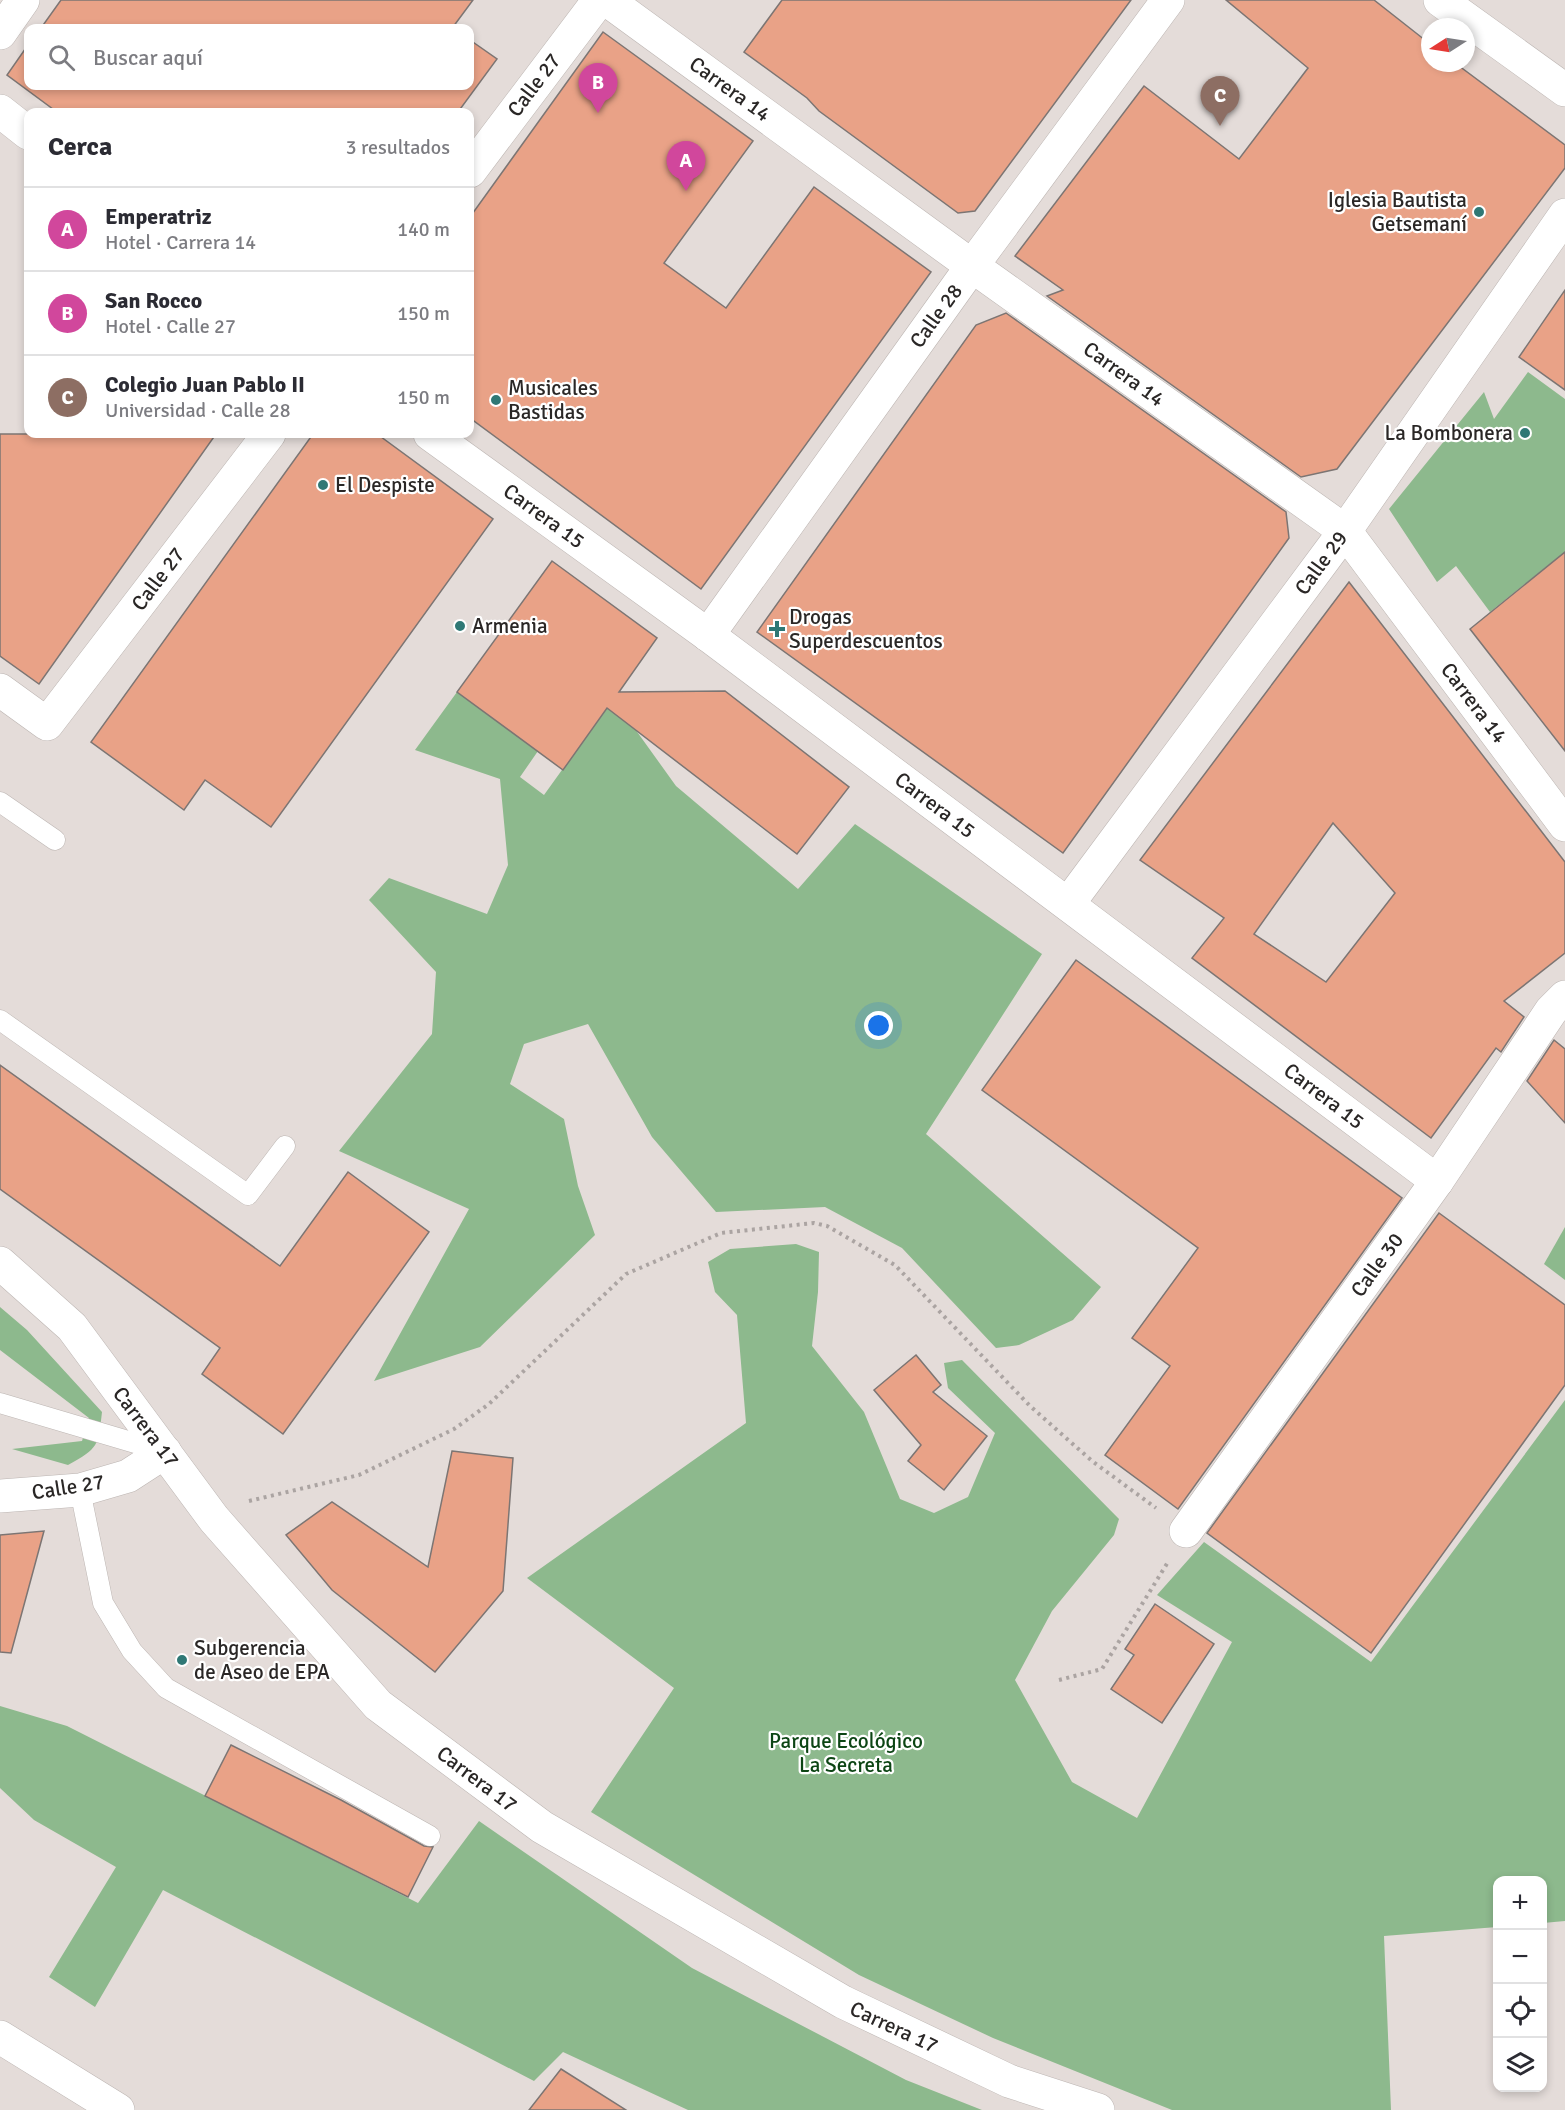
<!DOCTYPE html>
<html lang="es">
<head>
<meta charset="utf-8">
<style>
  :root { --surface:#fff; --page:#f2f2f3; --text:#2b2b33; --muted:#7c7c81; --line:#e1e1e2; --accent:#2f7875 }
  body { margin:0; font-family:Signika,sans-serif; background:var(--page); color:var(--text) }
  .controls { position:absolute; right:18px; bottom:18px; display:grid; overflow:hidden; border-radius:12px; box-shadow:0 3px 9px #0003 }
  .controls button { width:54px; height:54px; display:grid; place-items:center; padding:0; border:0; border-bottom:2px solid var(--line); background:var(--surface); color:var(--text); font:30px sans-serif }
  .compass { position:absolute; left:1421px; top:18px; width:54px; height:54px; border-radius:50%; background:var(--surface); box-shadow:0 3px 9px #0003; rotate:258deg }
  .you { position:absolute; left:879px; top:1026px; width:21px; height:21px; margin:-15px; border:4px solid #fff; border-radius:50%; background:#1a73e8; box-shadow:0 0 0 9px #1a73e833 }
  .badge { display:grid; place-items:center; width:39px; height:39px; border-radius:50%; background:var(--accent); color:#fff; font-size:20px; font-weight:700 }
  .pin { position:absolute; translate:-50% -50px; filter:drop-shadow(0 2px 3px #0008) }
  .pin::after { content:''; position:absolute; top:32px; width:21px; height:18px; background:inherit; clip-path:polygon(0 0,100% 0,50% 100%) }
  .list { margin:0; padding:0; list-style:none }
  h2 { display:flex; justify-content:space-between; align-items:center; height:78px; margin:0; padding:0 24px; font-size:26px }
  h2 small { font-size:20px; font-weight:400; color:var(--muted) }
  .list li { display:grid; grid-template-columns:39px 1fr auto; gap:18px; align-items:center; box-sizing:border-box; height:84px; padding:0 24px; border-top:2px solid var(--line) }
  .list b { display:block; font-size:22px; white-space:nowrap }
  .list p { margin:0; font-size:20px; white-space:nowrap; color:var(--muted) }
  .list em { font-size:20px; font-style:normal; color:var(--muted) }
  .icon { flex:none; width:33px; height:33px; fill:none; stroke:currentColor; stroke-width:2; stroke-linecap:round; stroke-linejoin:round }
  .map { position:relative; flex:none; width:1565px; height:2110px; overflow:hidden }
  .search { position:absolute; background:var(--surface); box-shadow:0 3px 9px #0003; left:24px; top:24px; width:450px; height:66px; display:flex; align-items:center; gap:15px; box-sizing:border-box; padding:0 21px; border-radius:12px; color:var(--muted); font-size:22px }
  .panel { position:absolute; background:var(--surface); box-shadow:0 3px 9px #0003; left:24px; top:108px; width:450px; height:330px; border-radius:12px }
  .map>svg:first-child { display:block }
</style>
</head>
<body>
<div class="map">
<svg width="1565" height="2110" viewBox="0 0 1565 2110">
  <rect width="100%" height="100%" fill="#e4dcd9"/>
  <g fill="#8db98d">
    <polygon points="1528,372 1565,399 1565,575 1556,559 1490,612 1456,566 1437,582 1389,509 1484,392 1494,419"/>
    <polygon points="457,692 538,751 520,777 544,795 610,703 625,715 676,786 798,889 855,824 1042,954 926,1134 1101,1287 1073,1320 1019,1345 996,1348 902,1248 825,1207 716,1212 652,1137 588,1024 524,1044 510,1084 564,1119 578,1186 595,1235 480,1347 374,1381 469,1209 339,1151 432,1034 436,972 369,900 389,878 487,914 508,865 500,779 415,750"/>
    <polygon points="1565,1227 1565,1280 1544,1264"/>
    <polygon points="796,1244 819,1252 818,1292 812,1346 864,1412 900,1499 934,1513 968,1497 995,1433 948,1388 944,1363 962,1360 1119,1519 1114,1535 1052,1611 1015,1680 1072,1782 1137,1818 1232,1642 1157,1595 1204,1542 1371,1662 1565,1400 1565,1921 1543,1923 1542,1880 1498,1880 1497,1927 1384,1936 1391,2110 1172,2110 993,2038 859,1975 591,1812 674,1688 527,1578 746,1423 737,1315 715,1292 708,1262 730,1249"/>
    <path d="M0,1307L27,1330L102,1412C98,1446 99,1448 68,1465L12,1449L82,1441L89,1418L0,1350Z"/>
    <polygon points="0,1706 67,1726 418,1903 479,1821 692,1968 906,2080 982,2110 688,2110 563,2052 534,2081 163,1890 95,2007 49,1977 116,1867 34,1820 0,1788"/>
  </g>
  <g fill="#e9a287" stroke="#7c7573" stroke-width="1.5" fill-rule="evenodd">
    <polygon points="61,0 473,0 453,27 454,28 41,28"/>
    <polygon points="782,0 1131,0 975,211 958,213 819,111 807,98 744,52"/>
    <polygon points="1226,0 1374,0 1430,44 1430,63 1455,63 1565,145 1565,168 1337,469 1301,477 1047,296 1063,290 1015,256 1144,86 1239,159 1308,68"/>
    <polygon points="603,32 753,141 664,263 726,308 814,187 931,272 701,589 470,418 470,217"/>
    <polygon points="470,40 497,59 458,112 57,112 7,75 28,45 28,86 470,86"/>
    <polygon points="1565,290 1565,390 1519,357"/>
    <polygon points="1006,313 1286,512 1289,538 1063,853 757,632 976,325"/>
    <polygon points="0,434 216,434 39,684 0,656"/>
    <polygon points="313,434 377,434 493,519 271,827 205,780 184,810 91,742"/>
    <polygon points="1565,552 1565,751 1470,629"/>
    <polygon points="552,561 657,638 619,692 725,691 849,787 797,854 607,708 563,770 457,692"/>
    <path d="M1349,582L1565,862V953L1504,1001L1524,1017L1501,1052L1496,1048L1431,1138L1192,958L1224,918L1140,860ZM1333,823L1395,893L1326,982L1254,934Z"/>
    <polygon points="1076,960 1402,1198 1178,1509 1105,1455 1170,1366 1132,1338 1198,1248 982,1090"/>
    <polygon points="1554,1040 1565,1049 1565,1123 1527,1081"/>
    <polygon points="0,1065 280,1266 348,1172 429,1232 283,1434 202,1374 220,1348 0,1189"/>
    <polygon points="1439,1213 1565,1305 1565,1385 1371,1653 1207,1533"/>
    <polygon points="916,1355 941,1385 933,1392 987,1436 944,1490 908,1461 921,1445 874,1390"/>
    <polygon points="452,1451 513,1458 503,1591 435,1672 332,1590 286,1535 332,1502 428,1567"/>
    <polygon points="44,1531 11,1653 0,1652 0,1535"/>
    <polygon points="1155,1604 1214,1644 1162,1723 1111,1689 1134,1655 1125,1649"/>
    <polygon points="231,1745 341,1800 424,1846 433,1847 408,1897 205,1796"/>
    <polygon points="561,2069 626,2110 529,2110"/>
  </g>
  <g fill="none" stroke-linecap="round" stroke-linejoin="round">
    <defs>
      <g id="lane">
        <polyline points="0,802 55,840"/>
        <polyline points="0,1020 248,1195 285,1146"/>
        <polyline points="0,1403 162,1451"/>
        <polyline points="80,1490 103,1603 132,1651 166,1688 430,1836"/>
      </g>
      <g id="street">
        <polyline points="1440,0 1565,90"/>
        <polyline points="0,111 28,133"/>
        <polyline points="470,171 599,0"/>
        <polyline points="430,434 708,635 1437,1181"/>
        <polyline points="708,635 972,266 1168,0"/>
        <polyline points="0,690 47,724 269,434"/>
        <polyline points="1068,904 1345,531 1565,215"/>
        <polyline points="0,1496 80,1490 128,1476 165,1452"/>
        <polyline points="1186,1531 1437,1181 1551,1011 1565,997"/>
      </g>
      <g id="secondary">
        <polyline points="607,0 972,266 1345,531 1565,825"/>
        <polyline points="0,1263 72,1327 214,1519 378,1705 542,1827 843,2002 1009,2081 1098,2110"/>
      </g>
      <g id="primary">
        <polyline points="0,33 23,0"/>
        <polyline points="0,2037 118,2110"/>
      </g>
    </defs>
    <use href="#lane" stroke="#bcb5b2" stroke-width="21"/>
    <use href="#street" stroke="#bcb5b2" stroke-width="34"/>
    <use href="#secondary" stroke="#bcb5b2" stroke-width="34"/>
    <use href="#primary" stroke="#bcb5b2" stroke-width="34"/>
    <g stroke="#aba4a2" stroke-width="4" stroke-dasharray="3 4.5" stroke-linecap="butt">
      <polyline points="249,1501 359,1475 454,1429 489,1404 626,1274 721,1233 814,1223 827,1226 895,1265 1030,1406 1092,1461 1156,1508"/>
      <polyline points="1059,1680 1102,1669 1168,1562"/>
    </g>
    <use href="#lane" stroke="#fff" stroke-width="20"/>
    <use href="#street" stroke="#fff" stroke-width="33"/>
    <use href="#secondary" stroke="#fff" stroke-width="33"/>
    <use href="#primary" stroke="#fff" stroke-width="33"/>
  </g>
  <g fill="#2f7875" stroke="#fff" stroke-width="2">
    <circle cx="1479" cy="212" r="6"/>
    <circle cx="496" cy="400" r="6"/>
    <circle cx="1525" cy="433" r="6"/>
    <circle cx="323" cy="485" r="6"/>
    <circle cx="460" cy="626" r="6"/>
    <path d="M774 620h6v6h6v6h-6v6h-6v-6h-6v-6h6z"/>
    <circle cx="182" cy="1660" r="6"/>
  </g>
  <g text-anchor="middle" stroke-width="4.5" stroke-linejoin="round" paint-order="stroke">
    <g font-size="21" fill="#2a2726" stroke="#fff">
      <text transform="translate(534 85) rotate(-53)" y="7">Calle 27</text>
      <text transform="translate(730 89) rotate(36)" y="7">Carrera 14</text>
      <text transform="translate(936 316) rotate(-54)" y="7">Calle 28</text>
      <text transform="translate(1124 374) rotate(36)" y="7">Carrera 14</text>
      <text transform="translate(544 516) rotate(36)" y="7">Carrera 15</text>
      <text transform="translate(1321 563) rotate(-54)" y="7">Calle 29</text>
      <text transform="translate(158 579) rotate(-53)" y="7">Calle 27</text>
      <text transform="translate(1474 703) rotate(53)" y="7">Carrera 14</text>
      <text transform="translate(935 805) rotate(37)" y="7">Carrera 15</text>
      <text transform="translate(1324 1096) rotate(37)" y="7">Carrera 15</text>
      <text transform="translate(1377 1265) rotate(-54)" y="7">Calle 30</text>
      <text transform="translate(146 1427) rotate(53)" y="7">Carrera 17</text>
      <text transform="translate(68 1487) rotate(-9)" y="7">Calle 27</text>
      <text transform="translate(477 1779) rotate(37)" y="7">Carrera 17</text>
      <text transform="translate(894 2027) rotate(25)" y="7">Carrera 17</text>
    </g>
    <g font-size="21" fill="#2a2726" stroke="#fff" text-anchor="start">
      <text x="1467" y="207" text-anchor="end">Iglesia Bautista<tspan x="1467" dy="24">Getsemaní</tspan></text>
      <text x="508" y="395">Musicales<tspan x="508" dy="24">Bastidas</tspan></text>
      <text x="1513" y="440" text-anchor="end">La Bombonera</text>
      <text x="335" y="492">El Despiste</text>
      <text x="789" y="624">Drogas<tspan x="789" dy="24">Superdescuentos</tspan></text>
      <text x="472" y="633">Armenia</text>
      <text x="194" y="1655">Subgerencia<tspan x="194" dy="24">de Aseo de EPA</tspan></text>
    </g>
    <g font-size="21" fill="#0c4514" stroke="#fff">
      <text x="846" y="1748">Parque Ecológico<tspan x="846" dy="24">La Secreta</tspan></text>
    </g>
  </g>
</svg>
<div class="controls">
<button>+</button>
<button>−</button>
<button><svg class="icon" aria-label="locate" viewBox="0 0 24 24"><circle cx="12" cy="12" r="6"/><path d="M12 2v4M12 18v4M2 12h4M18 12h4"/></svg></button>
<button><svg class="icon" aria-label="layers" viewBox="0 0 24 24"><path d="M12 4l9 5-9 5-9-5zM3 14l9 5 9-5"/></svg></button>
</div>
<svg class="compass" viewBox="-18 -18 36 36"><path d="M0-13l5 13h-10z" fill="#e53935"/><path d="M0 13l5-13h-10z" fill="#7c7c81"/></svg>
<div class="you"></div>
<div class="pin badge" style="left:686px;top:191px;background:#d1479c">A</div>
<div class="pin badge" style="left:598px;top:113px;background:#d1479c">B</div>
<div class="pin badge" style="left:1220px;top:126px;background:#8d6e63">C</div>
<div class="search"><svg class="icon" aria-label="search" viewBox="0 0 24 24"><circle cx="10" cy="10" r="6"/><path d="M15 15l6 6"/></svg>Buscar aquí</div>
<section class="panel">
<h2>Cerca<small>3 resultados</small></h2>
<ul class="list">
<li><span class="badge" style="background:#d1479c">A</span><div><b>Emperatriz</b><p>Hotel · Carrera 14</p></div><em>140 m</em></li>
<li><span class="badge" style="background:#d1479c">B</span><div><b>San Rocco</b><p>Hotel · Calle 27</p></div><em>150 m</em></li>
<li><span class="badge" style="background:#8d6e63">C</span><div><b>Colegio Juan Pablo II</b><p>Universidad · Calle 28</p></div><em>150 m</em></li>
</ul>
</section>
</div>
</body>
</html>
